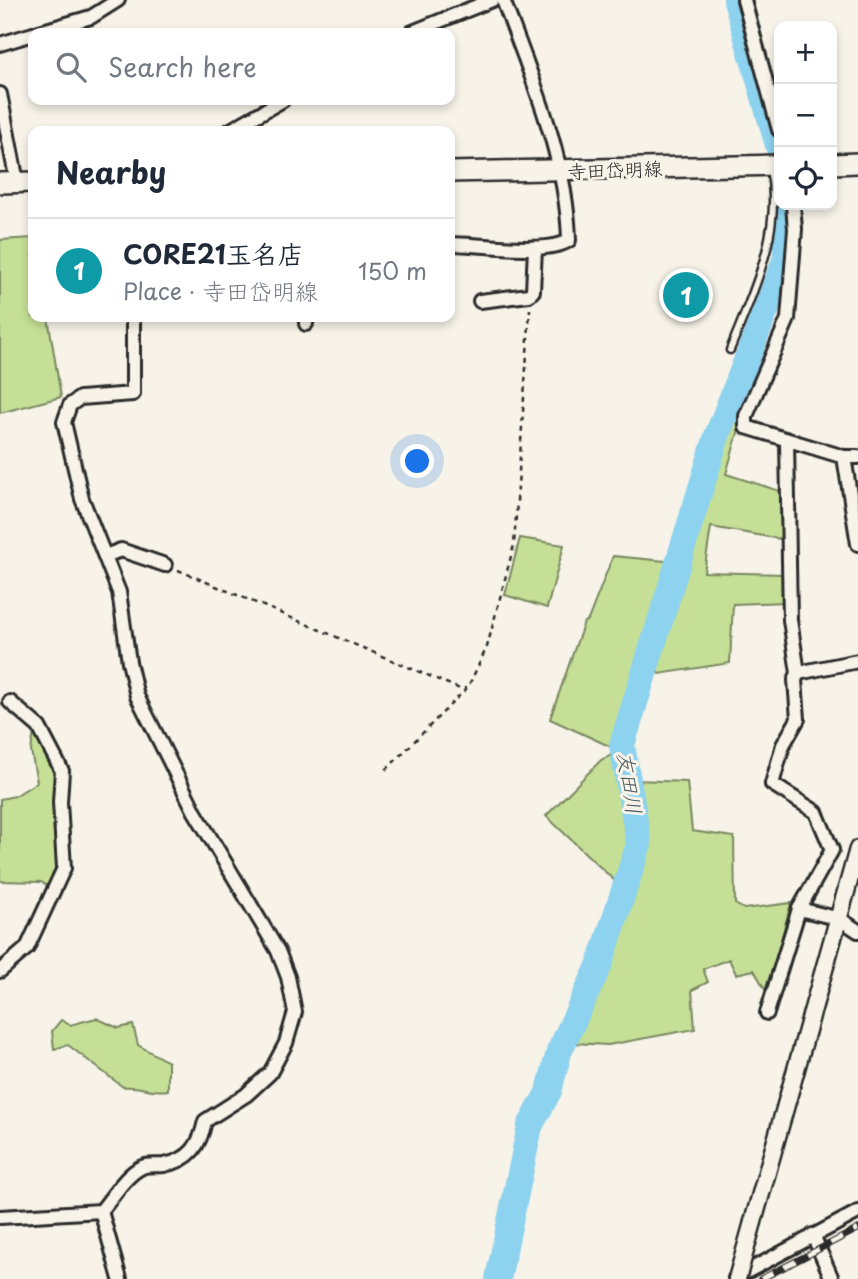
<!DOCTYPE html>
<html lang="en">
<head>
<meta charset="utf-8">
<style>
  :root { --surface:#fff; --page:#f2f2f3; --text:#1f2937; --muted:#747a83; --line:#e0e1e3; --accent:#ea580c }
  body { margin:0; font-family:"Playpen Sans","Klee One",sans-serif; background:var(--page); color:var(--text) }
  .controls { position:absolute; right:21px; top:21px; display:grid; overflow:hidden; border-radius:14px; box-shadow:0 4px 10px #0003 }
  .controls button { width:63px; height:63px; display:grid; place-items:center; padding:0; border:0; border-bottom:2px solid var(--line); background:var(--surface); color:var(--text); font:35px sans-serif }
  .you { position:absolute; left:418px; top:462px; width:24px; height:24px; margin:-18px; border:5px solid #fff; border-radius:50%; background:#1a73e8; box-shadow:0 0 0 10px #1a73e833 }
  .badge { display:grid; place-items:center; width:46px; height:46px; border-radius:50%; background:var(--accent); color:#fff; font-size:23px; font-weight:700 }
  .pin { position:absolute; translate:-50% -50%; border:4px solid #fff; box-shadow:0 2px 7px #0006 }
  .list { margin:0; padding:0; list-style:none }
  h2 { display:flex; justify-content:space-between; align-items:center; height:91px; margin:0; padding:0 28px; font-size:30px }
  h2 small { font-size:23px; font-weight:400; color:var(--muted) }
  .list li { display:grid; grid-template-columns:46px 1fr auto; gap:21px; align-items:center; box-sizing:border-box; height:105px; padding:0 28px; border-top:2px solid var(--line) }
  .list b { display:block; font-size:26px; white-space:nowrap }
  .list p { margin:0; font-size:23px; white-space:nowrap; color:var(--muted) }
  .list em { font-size:23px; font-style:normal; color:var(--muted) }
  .icon { flex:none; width:38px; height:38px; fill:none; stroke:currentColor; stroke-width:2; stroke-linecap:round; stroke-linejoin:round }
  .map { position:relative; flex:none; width:858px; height:1279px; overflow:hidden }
  .search { position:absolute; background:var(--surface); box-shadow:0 4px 10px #0003; left:28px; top:28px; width:427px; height:77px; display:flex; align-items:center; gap:18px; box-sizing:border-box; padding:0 24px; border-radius:14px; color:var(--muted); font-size:26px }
  .panel { position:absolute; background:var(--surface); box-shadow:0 4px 10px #0003; left:28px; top:126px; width:427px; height:196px; border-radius:14px }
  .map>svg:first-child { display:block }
</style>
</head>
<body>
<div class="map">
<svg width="858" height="1279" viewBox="0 0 858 1279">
  <rect width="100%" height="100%" fill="#f7f3e8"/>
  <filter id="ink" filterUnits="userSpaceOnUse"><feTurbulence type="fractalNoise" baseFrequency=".0143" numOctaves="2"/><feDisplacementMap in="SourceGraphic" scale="14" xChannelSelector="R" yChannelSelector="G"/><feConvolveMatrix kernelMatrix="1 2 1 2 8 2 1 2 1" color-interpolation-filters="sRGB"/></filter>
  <g filter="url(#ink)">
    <g fill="#c5e096" stroke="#788660" stroke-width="2">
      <polygon points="33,238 33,317 48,317 61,397 0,413 0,240"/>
      <polygon points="734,399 744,412 726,474 783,492 781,539 711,527 704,572 785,574 785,602 733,604 730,663 659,674 652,665 657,640"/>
      <polygon points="520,538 564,545 547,608 505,595"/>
      <polygon points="613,556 675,562 618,750 550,719 584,622 588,620"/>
      <polygon points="8,704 38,729 59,771 61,868 48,886 41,882 0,881 0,799 15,796 37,782 31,751 34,732 5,707"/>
      <polygon points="617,752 635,843 616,882 546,816 601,760"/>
      <polygon points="635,780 687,782 692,831 734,837 735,904 744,909 791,903 767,993 754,970 736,974 729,959 703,969 708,982 692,990 695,1029 608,1045 574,1043 599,986 645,844"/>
      <path d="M96,1018L118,1028L133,1025L138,1045L168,1062V1090C151,1093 140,1085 123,1087L68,1045L54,1049L52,1031L61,1020L70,1025Z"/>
    </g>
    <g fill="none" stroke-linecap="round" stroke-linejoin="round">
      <g stroke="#8dd2ef" stroke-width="26">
        <polyline points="736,0 779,149"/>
        <polyline points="498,1279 530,1126 549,1091 559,1052 600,964 639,844 622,745 717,436 786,258 785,205"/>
      </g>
      <defs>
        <path id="service" d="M730,350C753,292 783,232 770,168"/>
        <g id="minor">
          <polyline points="744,0 779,130"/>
          <polyline points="36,33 91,17 118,0"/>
          <polyline points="410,33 492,0"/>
          <polyline points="0,44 33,34"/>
          <polyline points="0,94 17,182"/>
          <polyline points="229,131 283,100"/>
          <polyline points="793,205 795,229 788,319 746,416 746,427 844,457 858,457"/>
          <path d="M450,244C476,244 550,255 569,240C567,159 531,75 503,0"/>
          <polyline points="480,301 529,295 533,291 535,248"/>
          <polyline points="306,317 306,324"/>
          <polyline points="844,457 858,544"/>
          <polyline points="105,556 121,550 165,565"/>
          <polyline points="798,673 858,661"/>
          <polyline points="799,909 840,919 858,931"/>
          <polyline points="0,971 27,948 64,868 60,802 62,771 39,727 10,702"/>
          <polyline points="767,1013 799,909 832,850 816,812 772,784 783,745 798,719 795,680 798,673 790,620 787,440"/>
          <polyline points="101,1211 120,1279"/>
          <path d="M0,1217L101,1211C113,1197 125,1175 142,1167C149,1164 157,1166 164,1165C191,1160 200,1145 205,1121L246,1095L270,1073L286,1043L295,1012L288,977L278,951L195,812L137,696L129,662L119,592L82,499L64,422L70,405L80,398L133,394V317"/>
          <polyline points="813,1235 832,1279"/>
          <polyline points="735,1278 858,1212"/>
        </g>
        <polyline id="tertiary" points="753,1222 858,849"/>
        <g id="secondary">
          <polyline points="832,164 858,163"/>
          <polyline points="450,172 779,165"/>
          <polyline points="0,183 33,182"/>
        </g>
      </defs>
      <use href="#service" stroke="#2b2b2b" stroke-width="11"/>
      <use href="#minor" stroke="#2b2b2b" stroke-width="18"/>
      <use href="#tertiary" stroke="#2b2b2b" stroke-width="21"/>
      <use href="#secondary" stroke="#2b2b2b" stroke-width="24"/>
      <g stroke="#2b2b2b" stroke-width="2.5" stroke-dasharray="5 5" stroke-linecap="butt">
        <polyline points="178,570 460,689 466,688"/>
        <polyline points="386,770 468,687 487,647 514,545 530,309"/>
      </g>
      <use href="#service" stroke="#f7f3e8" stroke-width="6"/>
      <use href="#minor" stroke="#f7f3e8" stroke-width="12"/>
      <use href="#tertiary" stroke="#f7f3e8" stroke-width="16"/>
      <use href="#secondary" stroke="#f7f3e8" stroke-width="19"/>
      <defs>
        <polyline id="rail" points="761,1279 858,1229"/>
      </defs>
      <use href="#rail" stroke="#2b2b2b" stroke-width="7"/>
      <use href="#rail" stroke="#f7f3e8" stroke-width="4.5" stroke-dasharray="13" stroke-linecap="butt"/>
      <defs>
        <polyline id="tertiary-bridge" points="737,1279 753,1222"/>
      </defs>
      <use href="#tertiary-bridge" stroke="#2b2b2b" stroke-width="21" stroke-linecap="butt"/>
      <use href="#tertiary-bridge" stroke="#f7f3e8" stroke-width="16"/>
    </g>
  </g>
  <g text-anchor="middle" stroke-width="6" stroke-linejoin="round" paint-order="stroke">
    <g font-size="19" fill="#2b2b2b" stroke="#f7f3e8">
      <text transform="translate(615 170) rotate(-2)" y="7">寺田岱明線</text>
    </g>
    <g font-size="21" font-style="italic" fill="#44555c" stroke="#f7f3e8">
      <text transform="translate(629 783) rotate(81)" y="7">友田川</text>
    </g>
  </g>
</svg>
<div class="controls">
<button>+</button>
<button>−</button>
<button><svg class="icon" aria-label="locate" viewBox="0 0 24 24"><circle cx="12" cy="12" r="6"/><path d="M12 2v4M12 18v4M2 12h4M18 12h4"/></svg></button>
</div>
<div class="you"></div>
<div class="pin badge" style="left:686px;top:295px;background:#0f9aa8">1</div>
<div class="search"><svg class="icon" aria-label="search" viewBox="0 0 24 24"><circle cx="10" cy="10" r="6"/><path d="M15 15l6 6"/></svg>Search here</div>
<section class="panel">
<h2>Nearby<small></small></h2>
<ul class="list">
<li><span class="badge" style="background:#0f9aa8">1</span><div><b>CORE21玉名店</b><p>Place · 寺田岱明線</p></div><em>150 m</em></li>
</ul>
</section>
</div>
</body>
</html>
